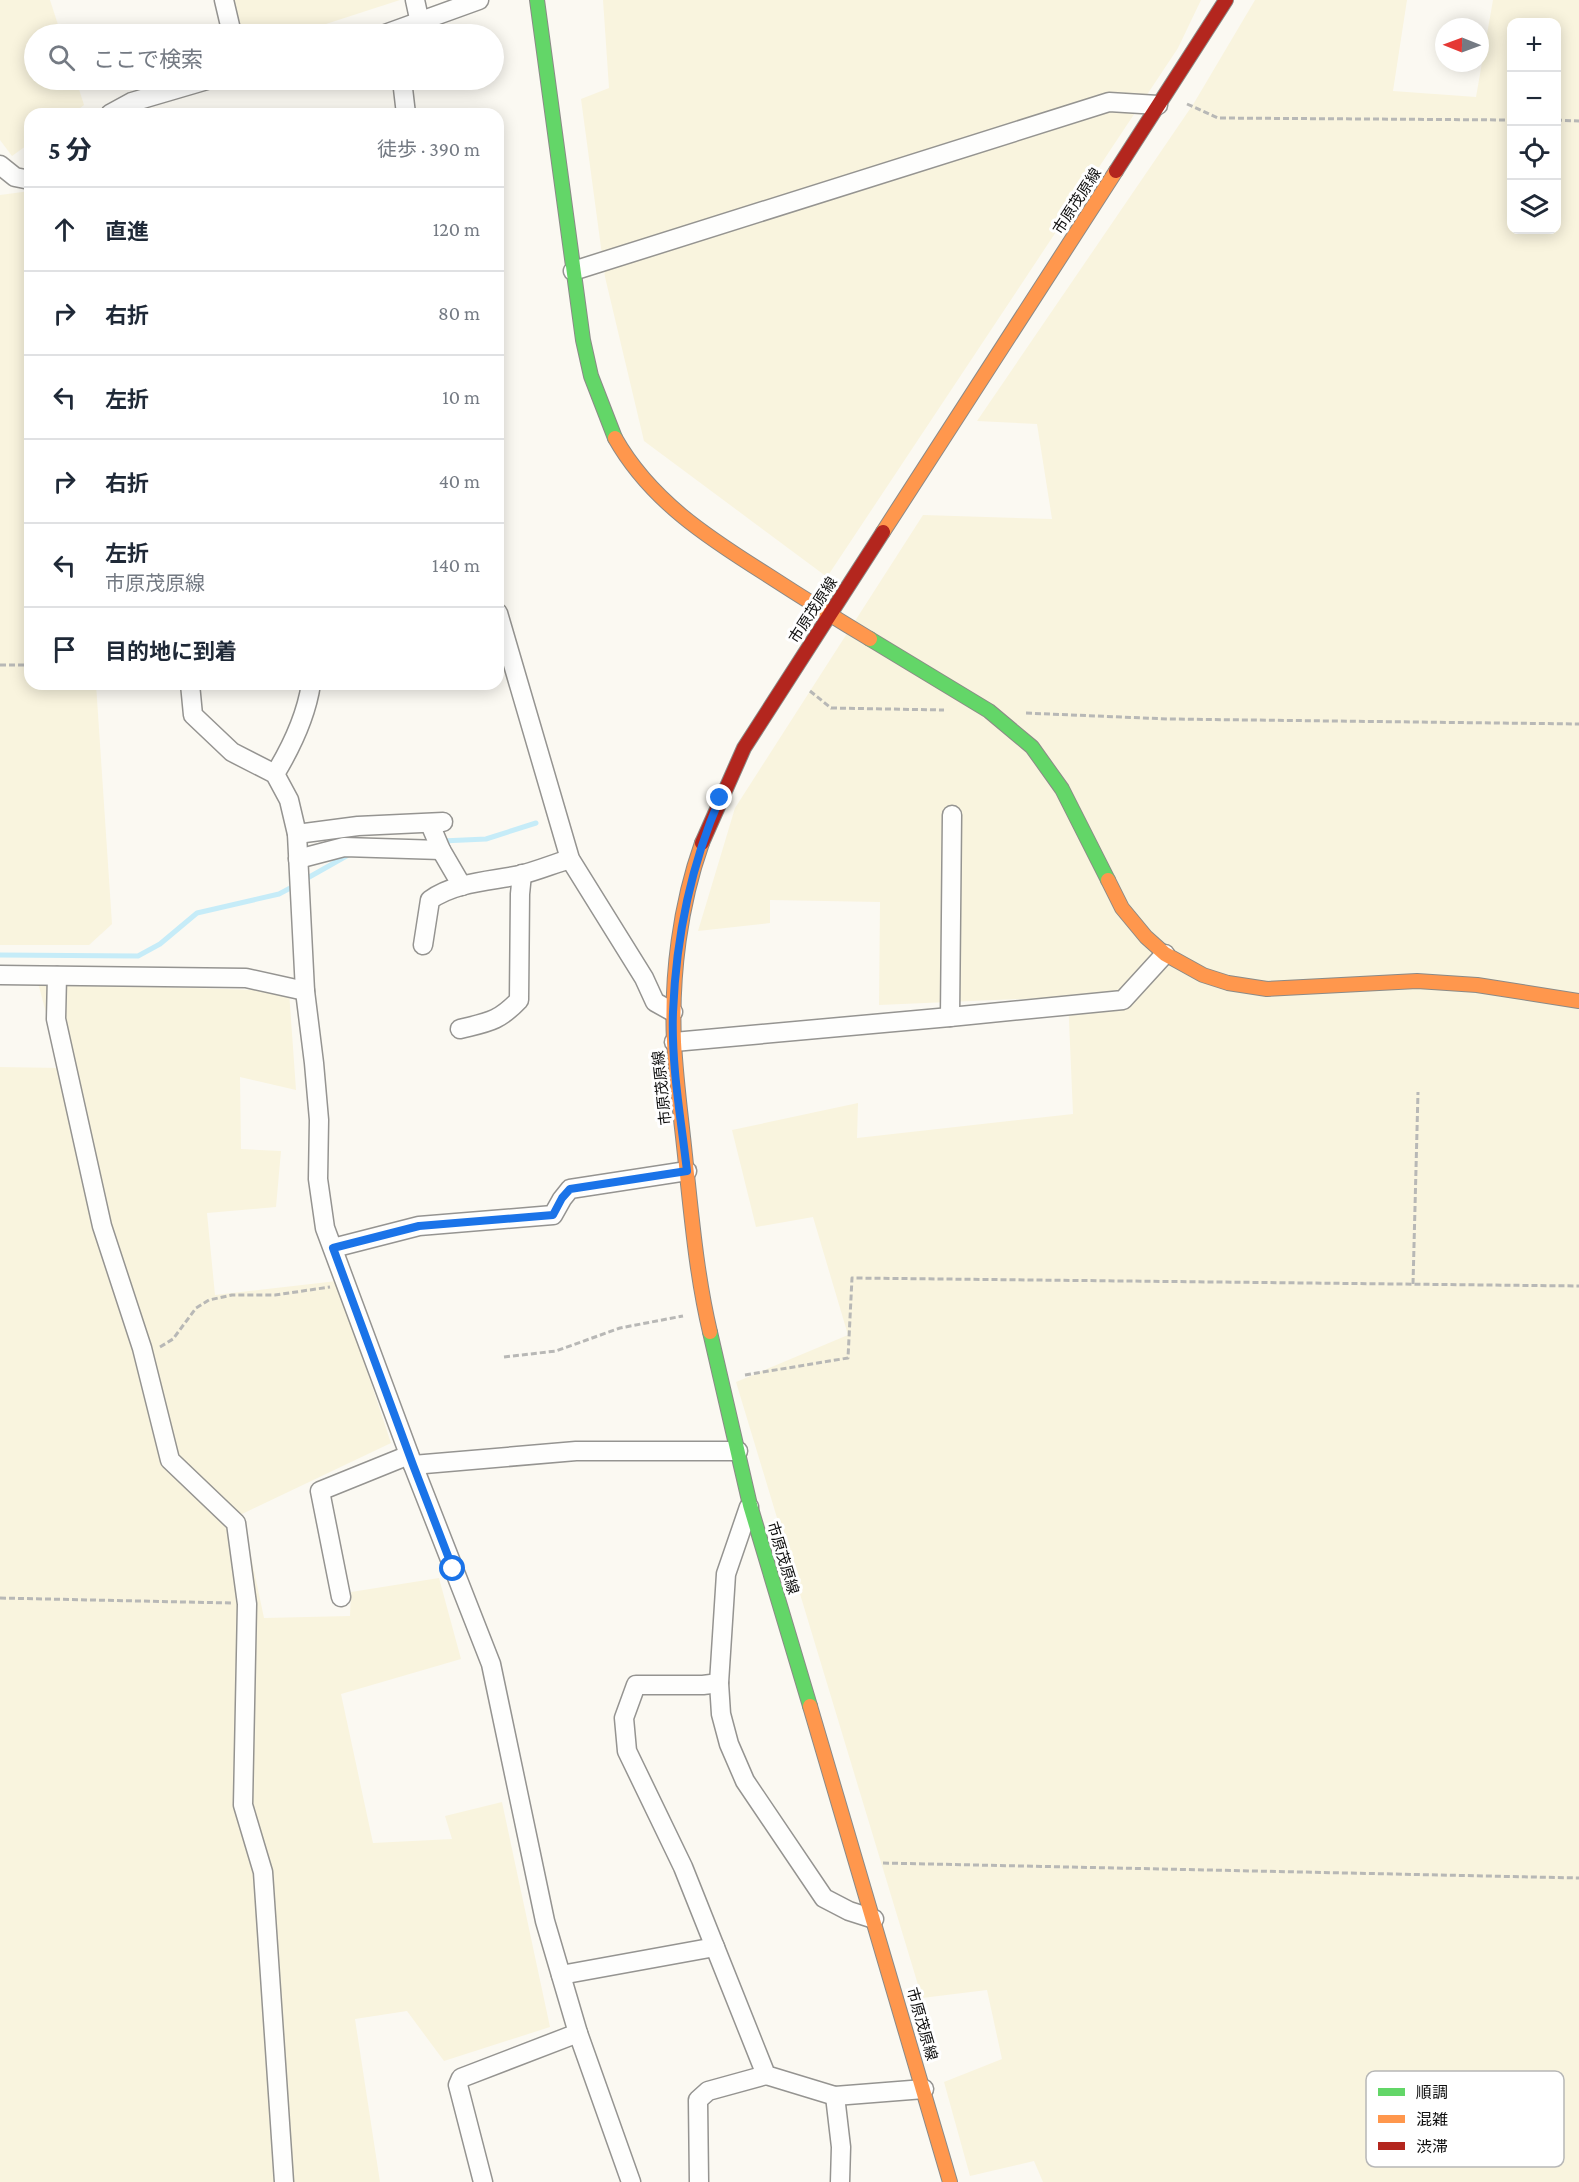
<!DOCTYPE html>
<html lang="ja">
<head>
<meta charset="utf-8">
<style>
  :root { --surface:#fff; --page:#f2f2f3; --text:#1f2937; --muted:#747a83; --line:#e0e1e3 }
  body { margin:0; font-family:"Crimson Pro","Noto Sans JP",serif; background:var(--page); color:var(--text) }
  .controls { position:absolute; right:18px; top:18px; display:grid; overflow:hidden; border-radius:12px; box-shadow:0 3px 15px #0003 }
  .controls button { width:54px; height:54px; display:grid; place-items:center; padding:0; border:0; border-bottom:2px solid var(--line); background:var(--surface); color:var(--text); font:30px sans-serif }
  .compass { position:absolute; left:1435px; top:18px; width:54px; height:54px; border-radius:50%; background:var(--surface); box-shadow:0 3px 15px #0003; rotate:271deg }
  .stop { position:absolute; width:18px; height:18px; margin:-14px; border:4px solid #1a73e8; border-radius:50%; background:#fff }
  .stop.end { background:#1a73e8; border-color:#fff; box-shadow:0 2px 6px #0008 }
  .list { margin:0; padding:0; list-style:none }
  h2 { display:flex; justify-content:space-between; align-items:center; height:78px; margin:0; padding:0 24px; font-size:26px }
  h2 small { font-size:20px; font-weight:400; color:var(--muted) }
  .list li { display:grid; grid-template-columns:39px 1fr auto; gap:18px; align-items:center; box-sizing:border-box; height:84px; padding:0 24px; border-top:2px solid var(--line) }
  .list b { display:block; font-size:22px; white-space:nowrap }
  .list p { margin:0; font-size:20px; white-space:nowrap; color:var(--muted) }
  .list em { font-size:20px; font-style:normal; color:var(--muted) }
  .icon { flex:none; width:33px; height:33px; fill:none; stroke:currentColor; stroke-width:2; stroke-linecap:round; stroke-linejoin:round }
  .map { position:relative; flex:none; width:1579px; height:2182px; overflow:hidden }
  .search { position:absolute; background:var(--surface); box-shadow:0 3px 15px #0003; left:24px; top:24px; width:480px; height:66px; display:flex; align-items:center; gap:15px; box-sizing:border-box; padding:0 21px; border-radius:33px; color:var(--muted); font-size:22px }
  .panel { position:absolute; background:var(--surface); box-shadow:0 3px 15px #0003; left:24px; top:108px; width:480px; height:582px; border-radius:18px }
  .map>svg:first-child { display:block }
</style>
</head>
<body>
<div class="map">
<svg width="1579" height="2182" viewBox="0 0 1579 2182">
  <rect width="100%" height="100%" fill="#fbf9f2"/>
  <g fill="#f9f4de" fill-rule="evenodd">
    <polygon points="0,0 50,0 61,34 34,34 34,80 76,80 84,105 72,114 30,114 30,143 12,156 0,140"/>
    <polygon points="229,0 400,0 295,34 235,34"/>
    <polygon points="603,0 1201,0 1178,48 827,577 644,441 605,277 581,99 609,88"/>
    <path d="M1255,0H1407L1393,91L1476,97L1493,0H1579V2182H1043L1034,2161L970,2176L944,2082L1002,2059L987,1990L922,1998L736,1382L848,1335L813,1217L756,1227L732,1130L858,1103L857,1138L1073,1114L1068,997L879,1005L880,902L770,900V923L698,931L735,808L923,515L1052,519L1037,424L977,421L1194,103ZM1512,22H1556V230H1512Z"/>
    <polygon points="30,191 30,684 96,684 112,924 89,945 0,945 0,195"/>
    <polygon points="38,983 289,991 296,1090 240,1077 241,1149 281,1151 276,1207 207,1213 215,1295 337,1281 391,1443 242,1514 264,1618 350,1616 351,1592 439,1578 461,1659 341,1694 373,1843 452,1839 445,1816 502,1802 550,2027 444,2061 407,2011 355,2019 380,2182 0,2182 0,1067 61,1068"/>
  </g>
  <g fill="none" stroke-linecap="round" stroke-linejoin="round">
    <g stroke="#c6ecf8" stroke-width="5">
      <polyline points="442,841 486,839 536,823"/>
      <polyline points="304,880 350,854"/>
      <polyline points="0,955 138,956 160,944 197,913 279,894 296,885"/>
    </g>
    <defs>
      <g id="street">
        <polyline points="224,0 232,34"/>
        <polyline points="415,0 420,23"/>
        <polyline points="385,34 479,0"/>
        <polyline points="402,80 406,114"/>
        <polyline points="110,114 132,102 207,80"/>
        <polyline points="0,165 15,177 30,180"/>
        <polyline points="573,271 1109,102 1158,105"/>
        <polyline points="498,613 570,859 644,978 655,1002 673,1012"/>
        <polyline points="190,684 193,715 232,752 275,774 289,800 297,834 305,991 314,1063 319,1120 318,1179 325,1228 413,1465 491,1664 545,1921 578,2033 631,2182"/>
        <path d="M275,774C292,746 306,717 311,684"/>
        <polyline points="430,824 441,850 462,886"/>
        <polyline points="297,834 358,826 443,822"/>
        <polyline points="298,859 344,847 441,850"/>
        <path d="M423,945L430,900C455,882 491,881 520,875C537,871 553,864 570,859"/>
        <polyline points="0,975 246,978 305,991"/>
        <polyline points="57,976 56,1019 102,1226 142,1348 170,1460 236,1523 247,1604 243,1805 263,1872 284,2182"/>
        <polyline points="950,1017 952,815"/>
        <path d="M460,1029C488,1022 498,1022 519,1000L520,894L522,874"/>
        <polyline points="674,1042 950,1017 1123,1000 1165,954"/>
        <polyline points="333,1248 419,1226 553,1215 562,1199 570,1189 687,1171"/>
        <polyline points="413,1465 576,1451 738,1451"/>
        <polyline points="749,1507 726,1574 719,1683 721,1714 729,1744 745,1781 824,1898 849,1911 874,1919"/>
        <polyline points="341,1597 320,1491 409,1455"/>
        <polyline points="719,1683 703,1685 636,1685 624,1718 627,1751 683,1867 766,2075 835,2096 924,2089"/>
        <polyline points="561,1975 715,1947"/>
        <polyline points="835,2096 841,2147 840,2182"/>
        <polyline points="483,2182 458,2085 461,2078 578,2033"/>
        <polyline points="699,2182 698,2100 708,2091 766,2075"/>
      </g>
      <g id="fast">
        <polyline points="537,0 583,340 591,376 615,438"/>
        <polyline points="870,639 989,711 1032,747 1062,789 1108,880"/>
        <polyline points="710,1332 750,1505 810,1706"/>
      </g>
      <g id="slow">
        <path d="M615,438C650,500 707,537 766,574C800,596 835,618 870,639"/>
        <polyline points="883,532 1116,171"/>
        <path d="M702,843C680,905 671,976 674,1042C676,1083 682,1124 686,1165C692,1221 697,1277 710,1332"/>
        <polyline points="1108,880 1122,908 1146,937 1165,954 1203,975 1228,983 1267,989 1417,981 1477,985 1579,1001"/>
        <polyline points="810,1706 950,2182"/>
      </g>
      <g id="jam">
        <polyline points="1116,171 1226,0"/>
        <polyline points="702,843 744,748 883,532"/>
      </g>
    </defs>
    <use href="#street" stroke="#959491" stroke-width="21"/>
    <use href="#fast" stroke="#8b8a87" stroke-width="16"/>
    <use href="#slow" stroke="#8b8a87" stroke-width="16"/>
    <use href="#jam" stroke="#8b8a87" stroke-width="16"/>
    <g stroke="#b8b8b6" stroke-width="3" stroke-dasharray="6 3" stroke-linecap="butt">
      <polyline points="1187,104 1218,118 1512,120"/>
      <polyline points="1556,120 1579,121"/>
      <polyline points="0,665 30,665"/>
      <polyline points="810,691 831,708 944,710"/>
      <polyline points="1026,713 1169,719 1579,724"/>
      <polyline points="1413,1284 1418,1092"/>
      <polyline points="160,1347 173,1339 196,1308 209,1300 232,1295 275,1295 330,1287"/>
      <polyline points="504,1357 556,1351 620,1328 683,1316"/>
      <polyline points="745,1375 848,1358 852,1278 1579,1286"/>
      <polyline points="0,1598 231,1603"/>
      <polyline points="883,1863 1579,1878"/>
    </g>
    <use href="#street" stroke="#fefefd" stroke-width="18"/>
    <use href="#fast" stroke="#63d668" stroke-width="14"/>
    <use href="#slow" stroke="#ff974d" stroke-width="14"/>
    <use href="#jam" stroke="#b3261e" stroke-width="14"/>
  </g>
  <g fill="none" stroke-linecap="round" stroke-linejoin="round">
    <path stroke="#1a73e8" stroke-width="8" d="M453,1569L413,1465L333,1248L419,1226L553,1215L562,1198L570,1189L687,1171C681,1119 671,1064 673,1012C676,939 691,865 720,798"/>
  </g>
  <g text-anchor="middle" stroke-width="6" stroke-linejoin="round" paint-order="stroke">
    <g font-size="15" fill="#0e0e0e" stroke="#fff">
      <text transform="translate(1077 201) rotate(-57)" y="5">市原茂原線</text>
      <text transform="translate(813 610) rotate(-57)" y="5">市原茂原線</text>
      <text transform="translate(662 1088) rotate(-96)" y="5">市原茂原線</text>
      <text transform="translate(783 1558) rotate(73)" y="5">市原茂原線</text>
      <text transform="translate(922 2024) rotate(74)" y="5">市原茂原線</text>
    </g>
  </g>
  <rect x="1366" y="2071" width="198" height="96" rx="9" fill="#fff" stroke="#b7b7b7" stroke-width="1.5"/>
  <rect x="1378" y="2088" width="27" height="8" fill="#63d668"/>
  <rect x="1378" y="2115" width="27" height="8" fill="#ff974d"/>
  <rect x="1378" y="2142" width="27" height="8" fill="#b3261e"/>
  <g font-size="16" fill="#0e0e0e">
    <text x="1416" y="2098">順調</text>
    <text x="1416" y="2125">混雑</text>
    <text x="1416" y="2152">渋滞</text>
  </g>
</svg>
<div class="controls">
<button>+</button>
<button>−</button>
<button><svg class="icon" aria-label="locate" viewBox="0 0 24 24"><circle cx="12" cy="12" r="6"/><path d="M12 2v4M12 18v4M2 12h4M18 12h4"/></svg></button>
<button><svg class="icon" aria-label="layers" viewBox="0 0 24 24"><path d="M12 4l9 5-9 5-9-5zM3 14l9 5 9-5"/></svg></button>
</div>
<svg class="compass" viewBox="-18 -18 36 36"><path d="M0-13l5 13h-10z" fill="#e53935"/><path d="M0 13l5-13h-10z" fill="#747a83"/></svg>
<div class="stop" style="left:453px;top:1569px"></div>
<div class="stop end" style="left:720px;top:798px"></div>
<div class="search"><svg class="icon" aria-label="search" viewBox="0 0 24 24"><circle cx="10" cy="10" r="6"/><path d="M15 15l6 6"/></svg>ここで検索</div>
<section class="panel">
<h2>5 分<small>徒歩 · 390 m</small></h2>
<ul class="list">
<li><svg class="icon" aria-label="ahead" viewBox="0 0 24 24"><path d="M12 20V5M6 11l6-6 6 6"/></svg><div><b>直進</b></div><em>120 m</em></li>
<li><svg class="icon" aria-label="right" viewBox="0 0 24 24"><path d="M7 20v-9h11M14 6l5 5-5 5"/></svg><div><b>右折</b></div><em>80 m</em></li>
<li><svg class="icon" aria-label="left" viewBox="0 0 24 24"><path d="M17 20v-9H6M10 6l-5 5 5 5"/></svg><div><b>左折</b></div><em>10 m</em></li>
<li><svg class="icon" aria-label="right" viewBox="0 0 24 24"><path d="M7 20v-9h11M14 6l5 5-5 5"/></svg><div><b>右折</b></div><em>40 m</em></li>
<li><svg class="icon" aria-label="left" viewBox="0 0 24 24"><path d="M17 20v-9H6M10 6l-5 5 5 5"/></svg><div><b>左折</b><p>市原茂原線</p></div><em>140 m</em></li>
<li><svg class="icon" aria-label="arrive" viewBox="0 0 24 24"><path d="M6 21V4h12l-3 4 3 4H6"/></svg><div><b>目的地に到着</b></div></li>
</ul>
</section>
</div>
</body>
</html>
